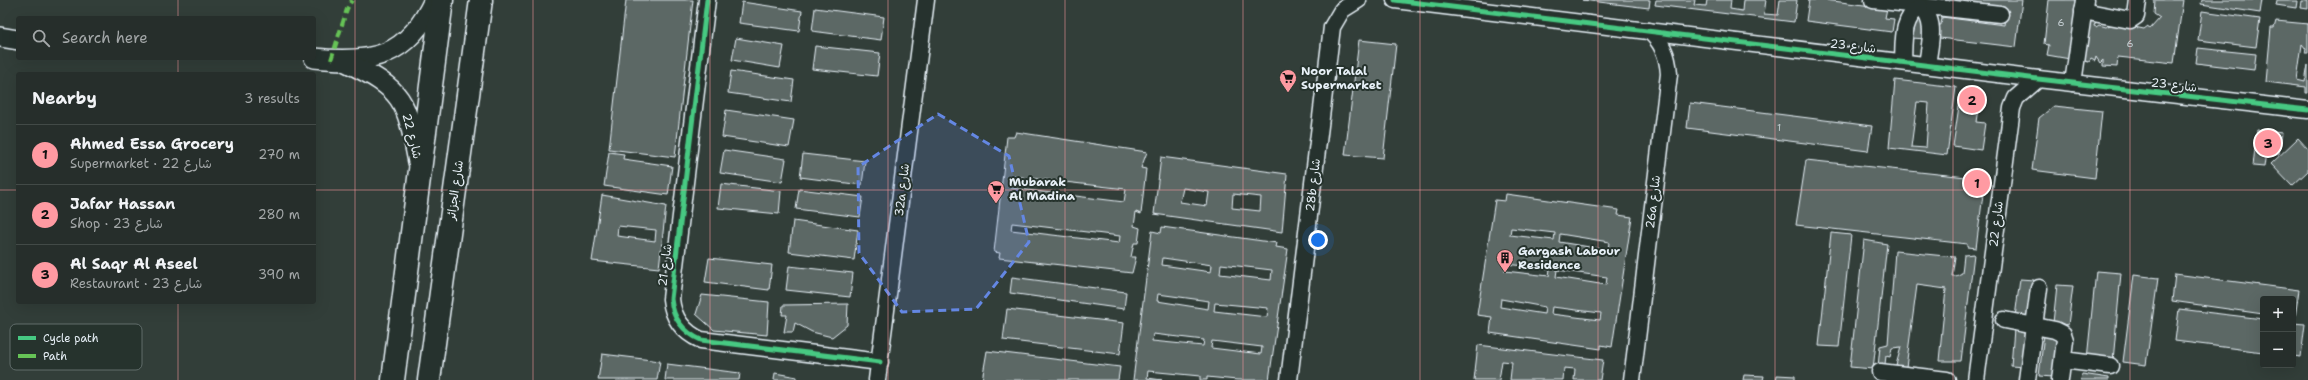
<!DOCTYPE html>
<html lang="en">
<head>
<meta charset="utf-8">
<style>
  :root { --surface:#262e2b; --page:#2e3633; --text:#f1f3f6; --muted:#a4a8a9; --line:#424a47; --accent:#ff9aa2 }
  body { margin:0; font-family:"Shantell Sans","Playpen Sans Arabic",sans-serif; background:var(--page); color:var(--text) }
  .controls { position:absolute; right:12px; bottom:12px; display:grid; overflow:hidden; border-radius:4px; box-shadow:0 4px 16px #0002 }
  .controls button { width:36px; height:36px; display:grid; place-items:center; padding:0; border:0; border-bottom:1px solid var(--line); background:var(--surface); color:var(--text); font:20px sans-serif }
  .you { position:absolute; left:1318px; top:240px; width:14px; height:14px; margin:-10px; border:3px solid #fff; border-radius:50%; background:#1a73e8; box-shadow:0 0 0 6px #1a73e833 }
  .badge { display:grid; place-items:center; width:26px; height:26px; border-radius:50%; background:var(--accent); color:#111; font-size:13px; font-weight:700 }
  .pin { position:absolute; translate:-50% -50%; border:2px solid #fff; box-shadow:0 1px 4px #0006 }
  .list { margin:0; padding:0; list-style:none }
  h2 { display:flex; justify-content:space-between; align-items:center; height:52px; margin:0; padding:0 16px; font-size:17px }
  h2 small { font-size:13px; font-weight:400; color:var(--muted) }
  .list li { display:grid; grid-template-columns:26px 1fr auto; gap:12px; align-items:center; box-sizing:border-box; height:60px; padding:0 16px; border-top:1px solid var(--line) }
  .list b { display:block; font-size:15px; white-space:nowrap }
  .list p { margin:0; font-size:13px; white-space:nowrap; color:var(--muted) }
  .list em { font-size:13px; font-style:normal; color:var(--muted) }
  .icon { flex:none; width:22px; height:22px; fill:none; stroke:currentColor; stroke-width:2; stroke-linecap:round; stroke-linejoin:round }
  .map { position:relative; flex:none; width:2308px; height:380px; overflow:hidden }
  .search { position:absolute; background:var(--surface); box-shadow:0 4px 16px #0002; left:16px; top:16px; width:300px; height:44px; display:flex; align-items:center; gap:10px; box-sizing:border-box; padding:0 14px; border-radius:4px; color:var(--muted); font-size:15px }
  .panel { position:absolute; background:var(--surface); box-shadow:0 4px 16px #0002; left:16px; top:72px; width:300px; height:232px; border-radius:4px }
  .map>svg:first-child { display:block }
</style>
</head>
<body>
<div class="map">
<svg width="2308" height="380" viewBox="0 0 2308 380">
  <rect width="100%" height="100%" fill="#323e39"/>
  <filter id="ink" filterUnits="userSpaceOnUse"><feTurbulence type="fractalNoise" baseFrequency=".025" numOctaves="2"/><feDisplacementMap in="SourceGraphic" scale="8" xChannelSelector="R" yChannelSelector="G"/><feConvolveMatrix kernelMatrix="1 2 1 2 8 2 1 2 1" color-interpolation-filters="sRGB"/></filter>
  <g filter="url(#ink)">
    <g fill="#5c6865" stroke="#e8f1f8" fill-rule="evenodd">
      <polygon points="626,0 693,0 675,157 609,149"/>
      <polygon points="1582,0 1650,0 1649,8"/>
      <polygon points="1656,0 1695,0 1694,5 1706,6 1707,0 1731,0 1730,9 1742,11 1743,0 1766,0 1764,14 1778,15 1780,0 1797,0 1794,22 1655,5"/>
      <polygon points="1809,0 1825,0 1887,8 1885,18 1894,19 1892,32 1806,21"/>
      <polygon points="1935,0 2022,0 2016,47 1931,37 1933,24 1941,25 1942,17 2004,25 2006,9"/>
      <polygon points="2049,0 2077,0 2070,59 2047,55 2049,45 2044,44"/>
      <polygon points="2153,0 2183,0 2174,63 2118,57 2117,67 2103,66 2103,60 2100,63 2096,57 2095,61 2091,59 2089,62 2080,60 2087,20 2096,21 2094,26 2096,27 2099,25 2106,27 2114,23 2144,29 2148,26 2150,29 2160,18 2154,14 2155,1"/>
      <polygon points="2202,0 2262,0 2260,13 2201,4"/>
      <polygon points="2277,0 2297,0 2296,8 2276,5"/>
      <polygon points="2301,0 2308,0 2308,9 2300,8"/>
      <polygon points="742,2 802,11 799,31 739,23"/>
      <polygon points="815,8 884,17 881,40 812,31"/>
      <polygon points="2202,11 2260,19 2256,47 2198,40"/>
      <polygon points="1914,17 1928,18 1926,39 1912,38"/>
      <polygon points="2276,21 2308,24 2308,53 2305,53 2306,49 2302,44 2297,80 2305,82 2308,65 2308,93 2306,93 2306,87 2266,82 2271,28 2274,28"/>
      <polygon points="736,38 784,46 780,68 732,60"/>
      <polygon points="1359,40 1396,44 1383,158 1345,155"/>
      <polygon points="815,46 880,53 877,76 812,69"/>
      <polygon points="2198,48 2256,54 2254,70 2196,63"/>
      <polygon points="731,71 794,80 791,102 728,93"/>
      <path d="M1895,80L1956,87L1947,155L1889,148ZM1917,102L1929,103L1926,148L1911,147Z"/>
      <polygon points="1961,93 1972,95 1979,102 1976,122 1985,123 1981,150 1953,146"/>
      <polygon points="1690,103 1872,126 1868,151 1687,128"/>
      <polygon points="2054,106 2102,111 2095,178 2032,170 2039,118"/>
      <polygon points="726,110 794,120 789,147 722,137"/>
      <polygon points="2257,130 2282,133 2279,154 2266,153 2264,167 2253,166"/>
      <path d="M1016,132L1147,152L1141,168L1146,169L1141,214L1136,212L1134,226L1140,228L1138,243H1134L1131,257H1136L1132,273L999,258L1000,253L994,252L1007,137H1014ZM1012,176L1126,189L1124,202L1011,188ZM1012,223L1120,236L1119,243L1011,230Z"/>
      <polygon points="2298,138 2308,149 2308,171 2292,186 2271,164"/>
      <polygon points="724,150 786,159 782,182 720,173"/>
      <polygon points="609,152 624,154 623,159 672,166 668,195 604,186"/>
      <polygon points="803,154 865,161 862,185 800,177"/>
      <path d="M1161,157L1287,174L1282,232L1154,214ZM1183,188L1209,192L1207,206L1180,202ZM1233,194L1261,197L1260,211L1232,208Z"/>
      <polygon points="1806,160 1985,179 1976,248 1967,247 1967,244 1796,225"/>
      <polygon points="721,184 781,191 779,214 718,208"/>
      <polygon points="799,189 863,197 860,217 796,209"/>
      <path d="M1506,194L1619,210L1618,215L1632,217L1612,347L1601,345V349L1490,333L1492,317L1477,315L1495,200L1505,201ZM1511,228L1555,233L1554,240L1510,235ZM1560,234L1609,242L1608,250L1559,242ZM1506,264L1550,269L1549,276L1505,271ZM1557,270L1607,277L1606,285L1556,277ZM1501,299L1545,307L1544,314L1500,307ZM1552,307L1601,313L1600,320L1551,314Z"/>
      <path d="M602,195L666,206L659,268L592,261ZM618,226L656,230L655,241L617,236Z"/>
      <polygon points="793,221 858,230 854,260 789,252"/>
      <path d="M1162,227L1277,243L1276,247L1288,249L1269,380H1237L1207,377V380H1200V376L1148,371L1147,378L1162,380H1133L1152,231L1161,233ZM1163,258L1212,265L1211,272L1162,265ZM1221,264L1272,270L1271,280L1220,274ZM1158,294L1209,301L1208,309L1157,301ZM1215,303L1268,308L1267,317L1214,311ZM1153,334L1204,340L1203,346L1152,341ZM1212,341L1262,347L1261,354L1211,348Z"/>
      <polygon points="1831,233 1851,235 1839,347 1819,346"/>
      <polygon points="1864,240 1887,244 1873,369 1850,367"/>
      <polygon points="1895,251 1955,257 1952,276 1956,276 1962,273 1964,255 1974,254 1961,361 1939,361 1946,289 1917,285 1906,367 1896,365 1901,347 1892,348 1890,357 1886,356 1885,364 1882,363 1881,368 1878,367 1880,346 1888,344"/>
      <polygon points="709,258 772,265 769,290 705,282"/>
      <polygon points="789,266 853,273 850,297 786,290"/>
      <polygon points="2096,271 2121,273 2113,361 2087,359"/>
      <polygon points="2175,274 2299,290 2295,318 2293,318 2293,299 2263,299 2263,314 2172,301"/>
      <polygon points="2134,275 2158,278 2146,365 2123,362"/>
      <polygon points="1012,277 1126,292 1124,309 1010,293"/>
      <polygon points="2020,279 2034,280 2029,318 2015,317"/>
      <polygon points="2057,285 2073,286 2068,325 2053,323"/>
      <polygon points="702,295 769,302 767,335 714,330 696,314"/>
      <polygon points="848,304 847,325 832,337 812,332 795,323 793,332 784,332 787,315 782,315 783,305"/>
      <polygon points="1007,309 1124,323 1120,354 1003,340"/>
      <polygon points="2179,309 2263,319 2263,352 2175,341"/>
      <polygon points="2293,323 2305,324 2301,357 2293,356"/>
      <polygon points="2014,329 2026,330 2023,367 2011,366"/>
      <polygon points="2044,334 2059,335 2054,377 2039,376"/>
      <polygon points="1478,345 1603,360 1600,380 1574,380 1575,369 1564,368 1563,380 1510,380 1512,362 1502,361 1499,380 1474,380"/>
      <polygon points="987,351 1120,367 1118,380 982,380"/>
      <polygon points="602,354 660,361 657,380 598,380"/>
      <polygon points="667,364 740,373 739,380 665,380"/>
      <polygon points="775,373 797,377 797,380 774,380"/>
      <polygon points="2082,374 2109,378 2109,380 2081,380"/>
      <polygon points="1744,375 1764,376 1763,380 1743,380"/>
      <polygon points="1777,375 1795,376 1795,380 1776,380"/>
    </g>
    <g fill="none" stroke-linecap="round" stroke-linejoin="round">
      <defs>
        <g id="minor">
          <path d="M707,0L671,299C673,319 683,332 701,340L880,362"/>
          <polyline points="1395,0 2038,79 2308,110"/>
          <polyline points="1873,0 2000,14"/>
          <path d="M1920,7C1938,20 1929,47 1927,65"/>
          <polyline points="2083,11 2130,20 2136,16 2138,0"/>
          <path d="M1903,62C1904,42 1901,19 1920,7"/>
          <polyline points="2073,83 2085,0"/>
          <polyline points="2004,320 2055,330 2063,334 2065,340 2060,380"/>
          <polyline points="2063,360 2110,366"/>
          <polyline points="1880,372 1947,380"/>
          <polyline points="877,380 926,0"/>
          <polyline points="1289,380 1332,27 1342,10 1358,0"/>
          <path d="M1632,380L1669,74C1668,57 1663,42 1649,31"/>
          <polyline points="1976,380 2012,108 2016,98 2038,79"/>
          <polyline points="2027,380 2039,288"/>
        </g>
        <g id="tertiary">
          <polyline points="0,37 18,40"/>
          <path d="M314,58C372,64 408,57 434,0"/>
          <path d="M346,62C404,90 406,99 418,162"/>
        </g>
        <g id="secondary">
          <polyline points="393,380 442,0"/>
          <polyline points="429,380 481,0"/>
        </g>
      </defs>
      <use href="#minor" stroke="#e8f1f8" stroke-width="19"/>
      <use href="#tertiary" stroke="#e8f1f8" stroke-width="22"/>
      <use href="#secondary" stroke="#e8f1f8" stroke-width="25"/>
      <use href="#minor" stroke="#26332d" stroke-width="16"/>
      <use href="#tertiary" stroke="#26332d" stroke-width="19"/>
      <use href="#secondary" stroke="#26332d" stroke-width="22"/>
      <polyline stroke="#66c356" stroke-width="4" stroke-dasharray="8 4" stroke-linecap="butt" points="331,60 347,9 352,0"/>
      <defs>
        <g id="cycleway">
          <path d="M707,0L671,299C673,319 683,332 701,340L880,362"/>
          <polyline points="1395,0 2038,79 2308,110"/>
        </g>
      </defs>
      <use href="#cycleway" stroke="#26332d" stroke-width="8"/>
      <use href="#cycleway" stroke="#46c982" stroke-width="5"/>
    </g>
  </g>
  <path fill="#6487e3" fill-opacity="0.2" stroke="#6487e3" stroke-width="3" stroke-dasharray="8 5" stroke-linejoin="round" d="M938,114L1009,156L1029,242L976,309L902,312L859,253L858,167Z"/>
  <path fill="none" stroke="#ff9aa2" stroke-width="1" stroke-opacity="0.55" d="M178,0V18M355,0V380M533,0V380M710,0V380M888,0V380M1065,0V380M1243,0V380M1420,0V380M1598,0V380M1775,0V380M1953,0V380M2130,0V380M178,58V74M0,190H18M314,190H2308M178,302V380"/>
  <defs>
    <symbol id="supermarket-pin" viewBox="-11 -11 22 30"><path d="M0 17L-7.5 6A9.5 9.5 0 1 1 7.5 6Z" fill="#ff9aa2" stroke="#26332d"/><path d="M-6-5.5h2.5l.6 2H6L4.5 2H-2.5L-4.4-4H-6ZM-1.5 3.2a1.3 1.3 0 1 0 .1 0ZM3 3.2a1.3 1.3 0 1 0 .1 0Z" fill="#111"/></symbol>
    <symbol id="building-pin" viewBox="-11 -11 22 30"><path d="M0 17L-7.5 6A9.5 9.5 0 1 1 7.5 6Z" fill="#ff9aa2" stroke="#26332d"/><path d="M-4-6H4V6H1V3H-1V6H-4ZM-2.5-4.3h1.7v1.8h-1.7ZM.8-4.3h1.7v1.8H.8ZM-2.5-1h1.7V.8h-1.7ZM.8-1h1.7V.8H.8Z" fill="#111"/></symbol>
  </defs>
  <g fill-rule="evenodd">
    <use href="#supermarket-pin" x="1278" y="68" width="20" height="27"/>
    <use href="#supermarket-pin" x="986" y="179" width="20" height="27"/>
    <use href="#building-pin" x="1495" y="248" width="20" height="27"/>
  </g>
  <g text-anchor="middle" stroke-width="4" stroke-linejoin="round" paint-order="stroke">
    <g font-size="10" fill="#c5cfd3">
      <text x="2061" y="26">6</text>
      <text x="2130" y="47">6</text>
      <text x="1779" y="131">1</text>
    </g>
    <g font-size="12" fill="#e8f1f8" stroke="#26332d">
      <text transform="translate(1853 46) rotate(7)" y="4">شارع 23</text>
      <text transform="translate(2174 85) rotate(7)" y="4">شارع 23</text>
      <text transform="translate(412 136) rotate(76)" y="4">شارع 22</text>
      <text transform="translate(1313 185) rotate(-83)" y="4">28b شارع</text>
      <text transform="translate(455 190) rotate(-82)" y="4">شارع الجزائر</text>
      <text transform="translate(902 190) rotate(-83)" y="4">32a شارع</text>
      <text transform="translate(1653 202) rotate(-83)" y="4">26a شارع</text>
      <text transform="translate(1996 224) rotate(-83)" y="4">شارع 22</text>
      <text transform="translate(665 265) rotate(-83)" y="4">شارع 21</text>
    </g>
    <g font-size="12" font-weight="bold" fill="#e8f1f8" stroke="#26332d" text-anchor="start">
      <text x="1301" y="75">Noor Talal<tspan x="1301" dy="14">Supermarket</tspan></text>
      <text x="1009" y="186">Mubarak<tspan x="1009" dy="14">Al Madina</tspan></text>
      <text x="1518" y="255">Gargash Labour<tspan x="1518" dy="14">Residence</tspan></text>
    </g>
  </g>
  <rect x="10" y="324" width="132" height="46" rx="6" fill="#26332d" stroke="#606c6a" stroke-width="1"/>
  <rect x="18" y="336" width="18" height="4" fill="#46c982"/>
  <rect x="18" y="354" width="18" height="4" fill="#66c356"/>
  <g font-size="11" fill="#e8f1f8">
    <text x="43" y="342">Cycle path</text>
    <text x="43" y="360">Path</text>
  </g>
</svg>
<div class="controls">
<button>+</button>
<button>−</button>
</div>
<div class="you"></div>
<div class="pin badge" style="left:1977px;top:183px">1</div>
<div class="pin badge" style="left:1972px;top:100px">2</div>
<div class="pin badge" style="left:2268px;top:143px">3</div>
<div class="search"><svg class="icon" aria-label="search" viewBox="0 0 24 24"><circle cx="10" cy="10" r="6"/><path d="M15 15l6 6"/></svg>Search here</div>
<section class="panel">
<h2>Nearby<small>3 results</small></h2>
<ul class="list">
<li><span class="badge">1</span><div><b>Ahmed Essa Grocery</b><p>Supermarket · شارع 22</p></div><em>270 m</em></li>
<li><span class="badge">2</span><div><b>Jafar Hassan</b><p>Shop · شارع 23</p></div><em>280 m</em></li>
<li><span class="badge">3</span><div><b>Al Saqr Al Aseel</b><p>Restaurant · شارع 23</p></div><em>390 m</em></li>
</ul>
</section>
</div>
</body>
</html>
